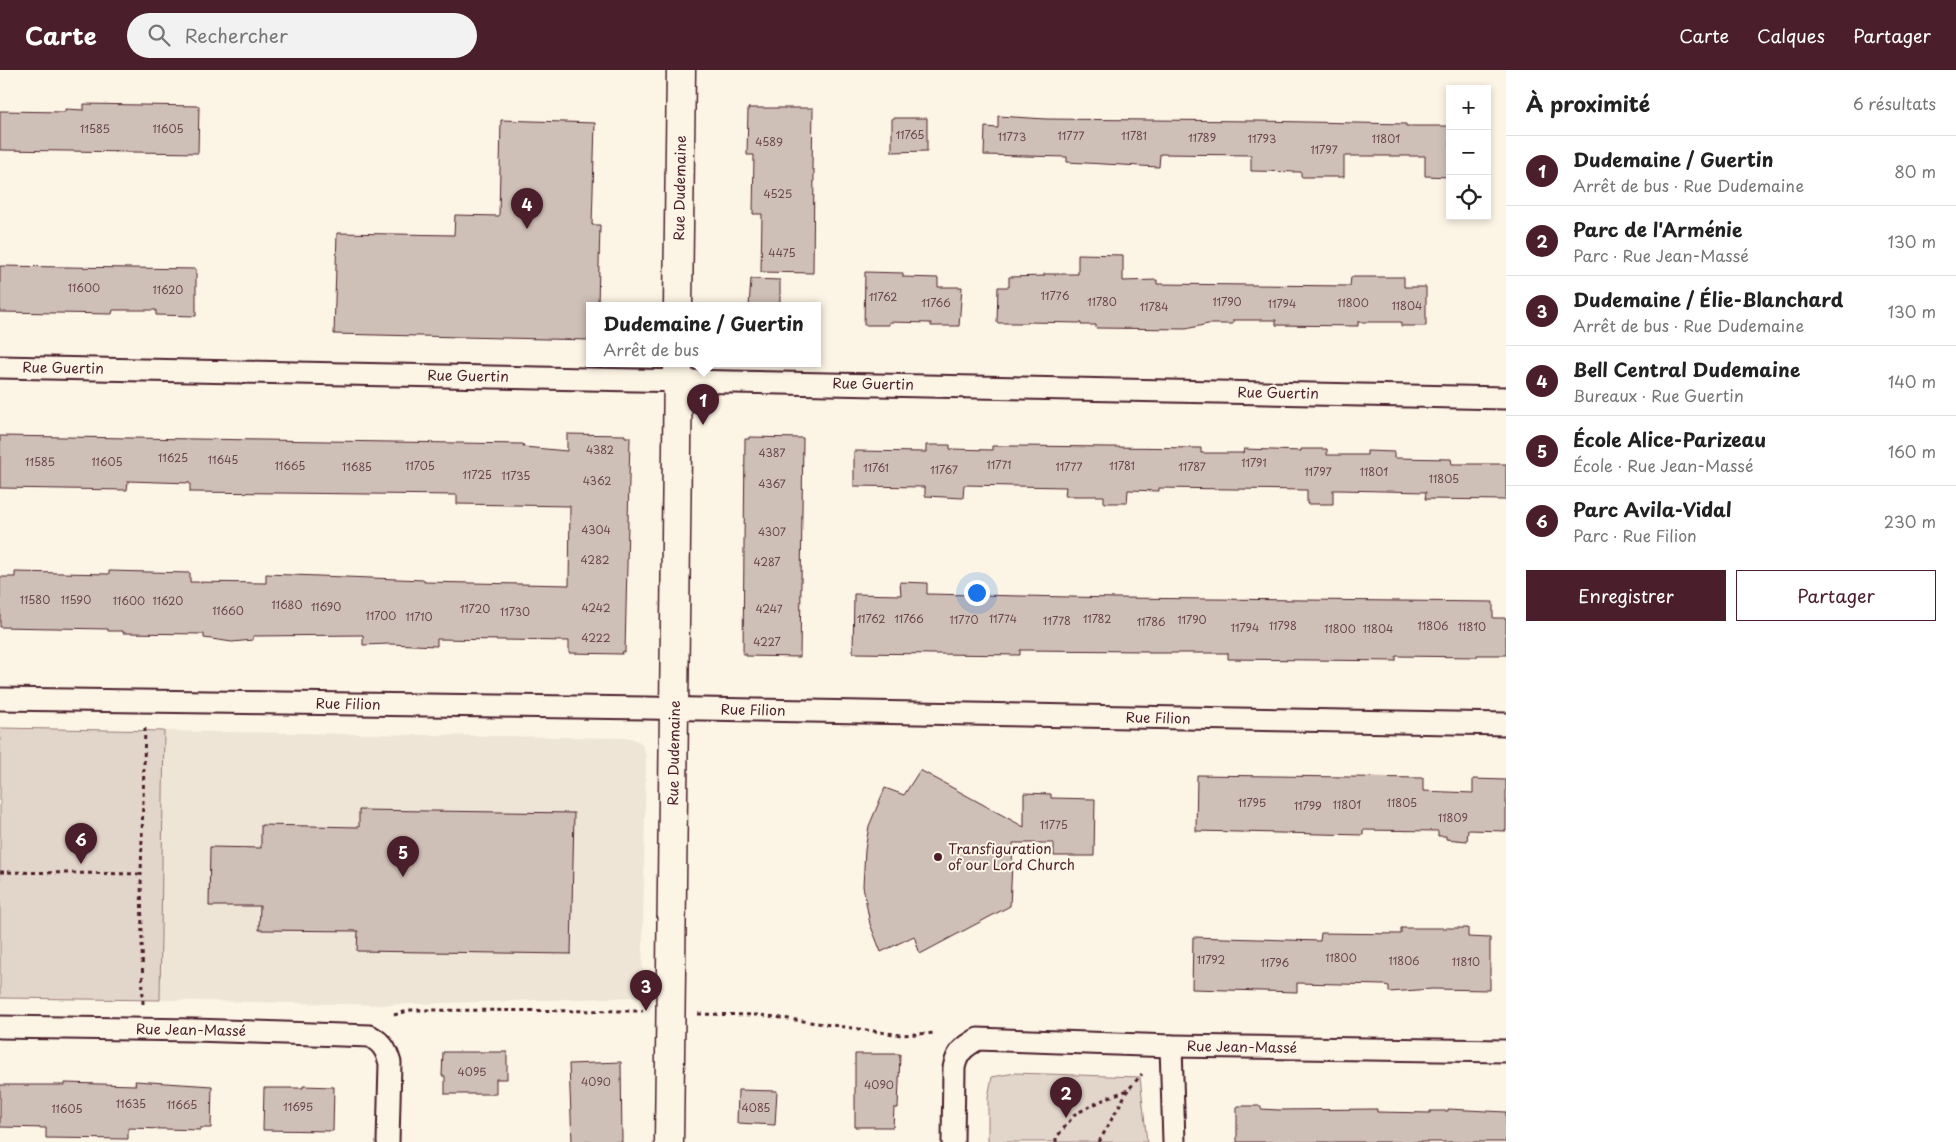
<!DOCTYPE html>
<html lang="fr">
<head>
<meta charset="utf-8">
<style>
  :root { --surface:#fff; --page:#f2f2f2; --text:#222; --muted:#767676; --line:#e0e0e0; --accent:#4a1f2b }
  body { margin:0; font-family:"Playpen Sans",sans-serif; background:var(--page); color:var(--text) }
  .controls { position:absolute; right:15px; top:15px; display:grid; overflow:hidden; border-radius:0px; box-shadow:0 2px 8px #0003 }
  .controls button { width:45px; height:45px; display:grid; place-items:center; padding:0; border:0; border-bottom:1px solid var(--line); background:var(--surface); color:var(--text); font:25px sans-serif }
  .you { position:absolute; left:976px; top:522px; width:18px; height:18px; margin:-12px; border:4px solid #fff; border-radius:50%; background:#1a73e8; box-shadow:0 0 0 8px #1a73e833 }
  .badge { display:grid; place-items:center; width:32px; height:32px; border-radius:50%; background:var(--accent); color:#fff; font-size:16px; font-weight:700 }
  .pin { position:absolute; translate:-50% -41px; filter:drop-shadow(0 1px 2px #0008) }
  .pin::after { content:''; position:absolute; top:26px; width:18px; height:15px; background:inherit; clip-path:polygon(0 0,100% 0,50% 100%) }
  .popup { position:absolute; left:586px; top:232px; width:235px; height:65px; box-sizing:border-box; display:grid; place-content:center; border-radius:0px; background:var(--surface); filter:drop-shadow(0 1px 4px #0005); font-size:16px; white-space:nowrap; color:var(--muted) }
  .popup b { font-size:19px; color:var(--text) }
  .popup::after { content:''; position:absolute; left:50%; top:100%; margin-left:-10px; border:10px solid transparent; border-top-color:var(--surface) }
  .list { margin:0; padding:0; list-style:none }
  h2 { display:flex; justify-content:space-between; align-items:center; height:65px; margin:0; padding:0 20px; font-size:21px }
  h2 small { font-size:16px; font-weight:400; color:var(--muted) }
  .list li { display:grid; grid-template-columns:32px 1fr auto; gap:15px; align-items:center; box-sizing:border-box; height:70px; padding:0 20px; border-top:1px solid var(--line) }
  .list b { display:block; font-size:19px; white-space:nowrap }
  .list p { margin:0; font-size:16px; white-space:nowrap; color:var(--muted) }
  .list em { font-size:16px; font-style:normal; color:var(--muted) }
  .actions { display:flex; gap:10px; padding:15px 20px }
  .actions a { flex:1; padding:11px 0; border:1px solid var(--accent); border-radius:0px; text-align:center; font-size:18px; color:var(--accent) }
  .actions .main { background:var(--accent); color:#fff }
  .icon { flex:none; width:28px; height:28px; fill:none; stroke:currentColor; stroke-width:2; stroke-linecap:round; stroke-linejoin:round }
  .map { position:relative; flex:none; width:1506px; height:1072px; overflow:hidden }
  header { display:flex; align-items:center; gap:30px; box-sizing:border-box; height:70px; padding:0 25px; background:var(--accent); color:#fff }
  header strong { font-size:24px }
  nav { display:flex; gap:28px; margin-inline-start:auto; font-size:18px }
  .search { width:350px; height:45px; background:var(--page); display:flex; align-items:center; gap:12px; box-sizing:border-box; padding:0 18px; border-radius:28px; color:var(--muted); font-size:19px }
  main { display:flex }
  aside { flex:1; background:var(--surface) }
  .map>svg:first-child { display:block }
</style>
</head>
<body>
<header>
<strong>Carte</strong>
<div class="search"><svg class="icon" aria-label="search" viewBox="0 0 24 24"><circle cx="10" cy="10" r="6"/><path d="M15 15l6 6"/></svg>Rechercher</div>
<nav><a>Carte</a><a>Calques</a><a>Partager</a></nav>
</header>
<main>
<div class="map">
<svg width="1506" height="1072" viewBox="0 0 1506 1072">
  <rect width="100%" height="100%" fill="#fcf5e5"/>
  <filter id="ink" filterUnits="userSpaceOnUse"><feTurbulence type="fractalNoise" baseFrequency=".02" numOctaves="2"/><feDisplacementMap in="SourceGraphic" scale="10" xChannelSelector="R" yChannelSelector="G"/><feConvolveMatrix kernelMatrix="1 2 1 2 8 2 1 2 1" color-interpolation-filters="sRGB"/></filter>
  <g filter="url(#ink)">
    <polygon fill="#eee5d7" points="164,661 631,668 640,672 644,679 646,686 642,927 383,935 160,930"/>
    <g fill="#e2d5ca" stroke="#967a7a">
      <polygon points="0,658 164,661 160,930 0,928"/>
      <polygon points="1015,1003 1140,1007 1147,1072 988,1072 988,1027 992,1007"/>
    </g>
    <g fill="#cfc0b7" stroke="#4a1f2b">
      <polygon points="84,34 199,36 198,83 0,80 0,41 65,42 65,39 84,40"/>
      <polygon points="748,38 813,38 812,99 814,99 813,203 761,202 762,144 753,144 754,85 747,85"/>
      <polygon points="998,46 1046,49 1257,51 1406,54 1406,56 1450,56 1450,107 1425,106 1425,86 1344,86 1344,107 1301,107 1301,102 1251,101 1251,85 1160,84 1159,97 1067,92 1067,87 984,85 985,57 998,58"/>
      <polygon points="892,48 927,48 927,81 892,82"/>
      <polygon points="501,50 595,53 592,155 600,155 598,236 589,236 589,270 334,264 337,163 454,165 455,145 499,146"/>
      <polygon points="1078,184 1123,185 1123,211 1157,210 1157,214 1350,216 1351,207 1404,207 1404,217 1426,217 1426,256 1401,256 1401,252 1358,252 1358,256 1276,255 1276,250 1233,250 1233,254 1208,254 1186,259 1096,258 1096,255 1081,255 1081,253 1028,252 1028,253 997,253 998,217 1009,217 1009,207 1044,206 1044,204 1078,204"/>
      <polygon points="0,196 196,199 196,246 156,245 156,240 113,240 112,244 0,242"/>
      <polygon points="865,202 903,203 903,207 938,208 938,217 962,217 959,256 931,256 931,253 889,252 889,255 864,255"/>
      <polygon points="751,209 780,210 780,236 749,236"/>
      <polygon points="567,364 625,365 625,367 630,367 625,582 623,581 622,584 569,583 569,571 437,569 437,576 390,574 363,575 363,565 253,566 253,570 232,572 204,568 204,564 123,563 123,561 108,561 108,559 0,557 0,507 15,507 15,502 109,504 109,501 190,503 190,512 266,513 266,504 424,510 424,512 569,515 570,436 457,434 457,425 190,422 190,413 128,411 127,420 0,418 0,366 523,374 524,377 567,381"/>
      <polygon points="749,367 803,368 800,587 746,586 746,583 743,584 745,369 749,369"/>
      <polygon points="926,375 950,375 950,379 992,380 992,376 1018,376 1201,378 1201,383 1243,383 1244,379 1301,381 1301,379 1327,379 1327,385 1367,385 1367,381 1394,382 1394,388 1451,389 1452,394 1506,394 1506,430 1425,429 1426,422 1340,420 1333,420 1333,434 1307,434 1307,420 1159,418 1159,421 1128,420 1127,433 1104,433 1104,426 1065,426 1066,417 964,415 963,428 925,426 925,417 854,416 854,381 926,382"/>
      <polygon points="900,512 927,513 927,524 1117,528 1493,532 1493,548 1506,548 1506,585 1477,585 1477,587 1396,586 1396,591 1228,589 1228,583 1148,583 1148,581 1020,580 1020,585 853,583 854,524 901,525"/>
      <polygon points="920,700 1024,757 1024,723 1051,724 1051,728 1095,729 1094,786 1054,786 1054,773 1013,773 1010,836 920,884 914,866 881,882 870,854 863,816 865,780 869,756 885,718 904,725"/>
      <polygon points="1197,705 1423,708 1423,721 1473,723 1473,709 1506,710 1506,761 1468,760 1467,771 1446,769 1446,766 1438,766 1438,761 1363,760 1363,765 1196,761"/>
      <polygon points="359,740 574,743 571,884 357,881 358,861 259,860 260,836 209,836 210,777 261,778 261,755 359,757"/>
      <polygon points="1401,858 1468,858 1468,867 1490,868 1490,920 1432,919 1389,922 1389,916 1384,915 1297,913 1297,922 1192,919 1193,867 1320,871 1321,863 1401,864"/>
      <polygon points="443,982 507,982 507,1009 496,1009 496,1024 445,1024 445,1006 442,1006"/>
      <polygon points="855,984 900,984 898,1038 894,1038 893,1057 855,1057"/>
      <polygon points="621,992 622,1072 572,1072 569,994"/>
      <polygon points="135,1011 212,1016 211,1058 200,1058 200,1060 128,1058 128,1069 46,1068 46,1058 0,1057 0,1015 65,1015 65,1013 136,1015"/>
      <polygon points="303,1016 334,1017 333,1061 263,1060 264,1018 303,1018"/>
      <polygon points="738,1020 777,1021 775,1055 737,1053"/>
      <polygon points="1237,1036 1261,1036 1261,1039 1279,1040 1377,1039 1377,1042 1430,1043 1430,1041 1448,1041 1448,1039 1506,1042 1506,1072 1237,1072"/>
    </g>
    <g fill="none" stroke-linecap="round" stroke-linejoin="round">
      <defs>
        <g id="minor">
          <polyline points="0,297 1506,328"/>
          <polyline points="0,629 646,638 1506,654"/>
          <path d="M0,957L194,960L370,966C382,973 386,979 390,993L388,1072"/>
          <polyline points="1171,976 1174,1072"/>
          <path d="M953,1072L954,998C957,982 964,977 978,969L1171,976L1506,981"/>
        </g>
        <g id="tertiary">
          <polyline points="678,236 681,0"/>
          <polyline points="669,1072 678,294"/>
        </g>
      </defs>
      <use href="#minor" stroke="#4a1f2b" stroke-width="25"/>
      <use href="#tertiary" stroke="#4a1f2b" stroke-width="31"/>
      <g stroke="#4a1f2b" stroke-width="3" stroke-dasharray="4 4" stroke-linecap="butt">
        <polyline points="0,802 141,804"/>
        <polyline points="143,934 141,804 145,657"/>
        <polyline points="698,944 761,945 901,965 935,963"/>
        <polyline points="394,945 411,940 643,941"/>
        <polyline points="1056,1072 1056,1068 1075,1044 1109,1027 1128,1020 1142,1004"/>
        <polyline points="1099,1072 1128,1020"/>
      </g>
      <use href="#minor" stroke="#fcf5e5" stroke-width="21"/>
      <use href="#tertiary" stroke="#fcf5e5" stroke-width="28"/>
    </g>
  </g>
  <circle fill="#4a1f2b" stroke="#fcf5e5" stroke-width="2" cx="938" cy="787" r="5"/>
  <g text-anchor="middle" stroke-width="4" stroke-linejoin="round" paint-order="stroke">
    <g font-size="11" fill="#6b474e">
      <text x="95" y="63">11585</text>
      <text x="168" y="63">11605</text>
      <text x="910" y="69">11765</text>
      <text x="1071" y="70">11777</text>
      <text x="1134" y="70">11781</text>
      <text x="1012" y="71">11773</text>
      <text x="1202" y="72">11789</text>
      <text x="1262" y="73">11793</text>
      <text x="1386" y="73">11801</text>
      <text x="769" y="76">4589</text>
      <text x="1324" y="84">11797</text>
      <text x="778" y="128">4525</text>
      <text x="782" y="187">4475</text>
      <text x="84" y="222">11600</text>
      <text x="168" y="224">11620</text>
      <text x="1055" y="230">11776</text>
      <text x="883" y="231">11762</text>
      <text x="1102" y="236">11780</text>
      <text x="1227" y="236">11790</text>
      <text x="936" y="237">11766</text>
      <text x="1353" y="237">11800</text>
      <text x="1282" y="238">11794</text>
      <text x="1407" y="240">11804</text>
      <text x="1154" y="241">11784</text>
      <text x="600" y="384">4382</text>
      <text x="772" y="387">4387</text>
      <text x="173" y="392">11625</text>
      <text x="223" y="394">11645</text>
      <text x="40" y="396">11585</text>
      <text x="107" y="396">11605</text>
      <text x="1254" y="397">11791</text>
      <text x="999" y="399">11771</text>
      <text x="290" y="400">11665</text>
      <text x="420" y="400">11705</text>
      <text x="1122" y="400">11781</text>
      <text x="357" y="401">11685</text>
      <text x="1069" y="401">11777</text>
      <text x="1192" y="401">11787</text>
      <text x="876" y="402">11761</text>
      <text x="944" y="404">11767</text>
      <text x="1318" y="406">11797</text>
      <text x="1374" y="406">11801</text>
      <text x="477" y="409">11725</text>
      <text x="516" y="410">11735</text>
      <text x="1444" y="413">11805</text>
      <text x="597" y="415">4362</text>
      <text x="772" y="418">4367</text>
      <text x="596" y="464">4304</text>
      <text x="772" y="466">4307</text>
      <text x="595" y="494">4282</text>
      <text x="767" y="496">4287</text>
      <text x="35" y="534">11580</text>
      <text x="76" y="534">11590</text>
      <text x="129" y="535">11600</text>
      <text x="168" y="535">11620</text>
      <text x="287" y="539">11680</text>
      <text x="326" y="541">11690</text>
      <text x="596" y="542">4242</text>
      <text x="475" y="543">11720</text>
      <text x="769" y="543">4247</text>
      <text x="228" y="545">11660</text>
      <text x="515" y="546">11730</text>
      <text x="381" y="550">11700</text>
      <text x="419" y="551">11710</text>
      <text x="871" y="553">11762</text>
      <text x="909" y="553">11766</text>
      <text x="1003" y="553">11774</text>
      <text x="1097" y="553">11782</text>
      <text x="964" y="554">11770</text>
      <text x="1192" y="554">11790</text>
      <text x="1057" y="555">11778</text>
      <text x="1151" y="556">11786</text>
      <text x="1283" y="560">11798</text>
      <text x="1433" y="560">11806</text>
      <text x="1472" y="561">11810</text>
      <text x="1245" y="562">11794</text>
      <text x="1340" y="563">11800</text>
      <text x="1378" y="563">11804</text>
      <text x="596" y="572">4222</text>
      <text x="767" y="576">4227</text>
      <text x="1252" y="737">11795</text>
      <text x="1402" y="737">11805</text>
      <text x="1347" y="739">11801</text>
      <text x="1308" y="740">11799</text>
      <text x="1453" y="752">11809</text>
      <text x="1054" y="759">11775</text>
      <text x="1341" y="892">11800</text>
      <text x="1211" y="894">11792</text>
      <text x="1404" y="895">11806</text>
      <text x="1466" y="896">11810</text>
      <text x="1275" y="897">11796</text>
      <text x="472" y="1006">4095</text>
      <text x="596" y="1016">4090</text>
      <text x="879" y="1019">4090</text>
      <text x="131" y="1038">11635</text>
      <text x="182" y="1039">11665</text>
      <text x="298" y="1041">11695</text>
      <text x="756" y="1042">4085</text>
      <text x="67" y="1043">11605</text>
    </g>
    <g font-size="14" fill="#4a1f2b" stroke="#fcf5e5">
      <text transform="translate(680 118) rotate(-89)" y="5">Rue Dudemaine</text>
      <text transform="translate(63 298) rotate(1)" y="5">Rue Guertin</text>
      <text transform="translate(468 306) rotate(1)" y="5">Rue Guertin</text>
      <text transform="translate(873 314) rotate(1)" y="5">Rue Guertin</text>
      <text transform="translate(1278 323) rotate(1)" y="5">Rue Guertin</text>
      <text transform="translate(348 634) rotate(1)" y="5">Rue Filion</text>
      <text transform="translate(753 640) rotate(1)" y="5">Rue Filion</text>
      <text transform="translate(1158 648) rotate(1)" y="5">Rue Filion</text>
      <text transform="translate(674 683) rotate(-89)" y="5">Rue Dudemaine</text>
      <text transform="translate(191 960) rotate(1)" y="5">Rue Jean-Massé</text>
      <text transform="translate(1242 977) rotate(1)" y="5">Rue Jean-Massé</text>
    </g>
    <g font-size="14" fill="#4a1f2b" stroke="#fcf5e5" text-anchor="start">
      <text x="948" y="784">Transfiguration<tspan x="948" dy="16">of our Lord Church</tspan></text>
    </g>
  </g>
</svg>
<div class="controls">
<button>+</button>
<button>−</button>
<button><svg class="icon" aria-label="locate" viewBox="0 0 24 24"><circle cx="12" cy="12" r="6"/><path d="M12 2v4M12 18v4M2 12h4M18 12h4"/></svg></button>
</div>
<div class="you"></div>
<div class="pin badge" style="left:703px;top:355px">1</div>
<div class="popup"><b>Dudemaine / Guertin</b>Arrêt de bus</div>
<div class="pin badge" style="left:1066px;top:1048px">2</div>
<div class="pin badge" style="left:646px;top:941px">3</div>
<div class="pin badge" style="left:527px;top:159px">4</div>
<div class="pin badge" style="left:403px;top:807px">5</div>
<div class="pin badge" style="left:81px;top:794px">6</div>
</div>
<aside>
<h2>À proximité<small>6 résultats</small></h2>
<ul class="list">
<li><span class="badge">1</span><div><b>Dudemaine / Guertin</b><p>Arrêt de bus · Rue Dudemaine</p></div><em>80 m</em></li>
<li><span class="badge">2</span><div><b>Parc de l'Arménie</b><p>Parc · Rue Jean-Massé</p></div><em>130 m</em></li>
<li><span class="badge">3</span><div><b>Dudemaine / Élie-Blanchard</b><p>Arrêt de bus · Rue Dudemaine</p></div><em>130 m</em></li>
<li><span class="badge">4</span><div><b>Bell Central Dudemaine</b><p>Bureaux · Rue Guertin</p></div><em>140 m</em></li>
<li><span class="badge">5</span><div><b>École Alice-Parizeau</b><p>École · Rue Jean-Massé</p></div><em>160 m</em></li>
<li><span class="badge">6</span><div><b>Parc Avila-Vidal</b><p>Parc · Rue Filion</p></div><em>230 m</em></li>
</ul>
<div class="actions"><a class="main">Enregistrer</a><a>Partager</a></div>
</aside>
</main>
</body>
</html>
